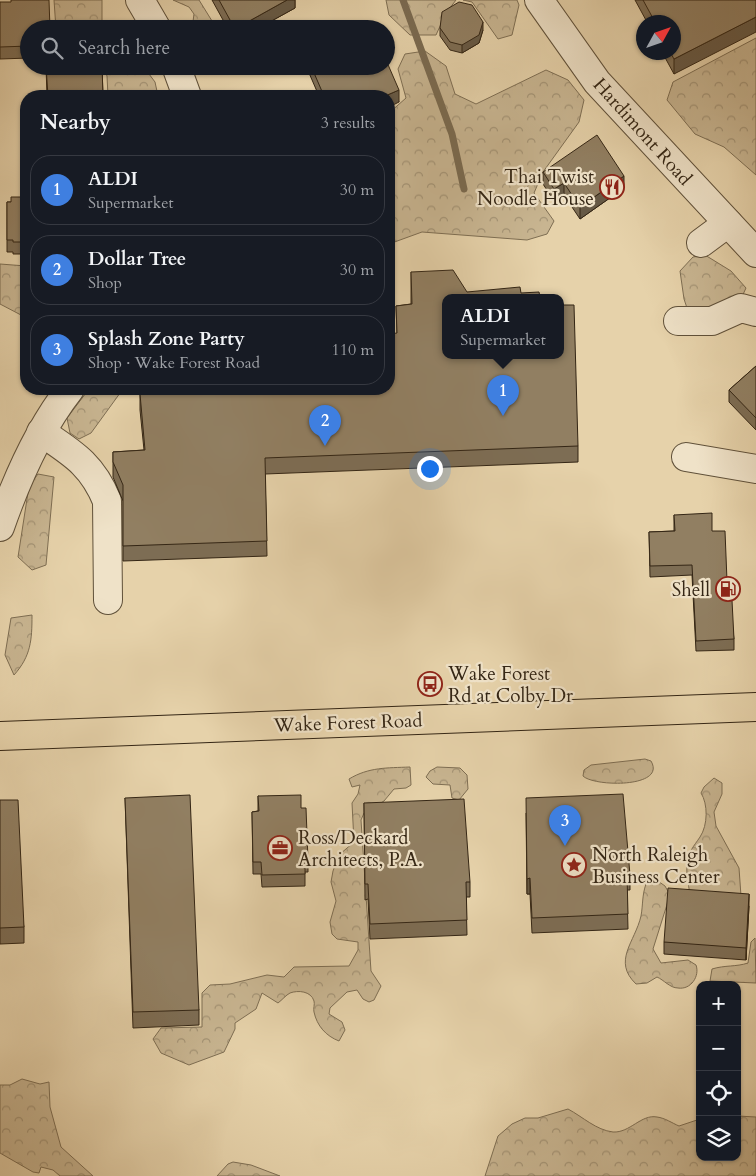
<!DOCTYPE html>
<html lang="en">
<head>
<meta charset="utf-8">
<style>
  :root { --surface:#171b24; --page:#20242c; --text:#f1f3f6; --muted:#9ea1a6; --line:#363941; --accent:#ea580c }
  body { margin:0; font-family:Cardo,serif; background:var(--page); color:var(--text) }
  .controls { position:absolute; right:15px; bottom:15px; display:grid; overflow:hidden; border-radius:10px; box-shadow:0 1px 4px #0004 }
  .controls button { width:45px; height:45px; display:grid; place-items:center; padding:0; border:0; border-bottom:1px solid var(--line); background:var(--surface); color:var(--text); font:25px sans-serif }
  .compass { position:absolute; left:636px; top:15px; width:45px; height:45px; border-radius:50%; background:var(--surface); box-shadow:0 1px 4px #0004; rotate:50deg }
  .you { position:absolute; left:429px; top:468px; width:18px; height:18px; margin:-12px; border:4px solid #fff; border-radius:50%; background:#1a73e8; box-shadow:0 0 0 8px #1a73e833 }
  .badge { display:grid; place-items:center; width:32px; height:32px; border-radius:50%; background:var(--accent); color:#fff; font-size:16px; font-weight:700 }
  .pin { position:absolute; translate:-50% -41px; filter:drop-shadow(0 1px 2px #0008) }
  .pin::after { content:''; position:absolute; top:26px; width:18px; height:15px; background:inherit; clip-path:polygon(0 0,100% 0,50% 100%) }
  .popup { position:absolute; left:442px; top:294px; width:122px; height:65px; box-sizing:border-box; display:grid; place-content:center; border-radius:10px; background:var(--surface); filter:drop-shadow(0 1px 4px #0005); font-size:16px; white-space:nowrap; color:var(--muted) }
  .popup b { font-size:19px; color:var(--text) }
  .popup::after { content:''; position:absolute; left:50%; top:100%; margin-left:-10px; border:10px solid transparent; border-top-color:var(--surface) }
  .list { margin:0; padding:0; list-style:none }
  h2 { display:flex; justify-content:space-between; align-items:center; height:65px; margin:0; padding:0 20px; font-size:21px }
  h2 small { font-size:16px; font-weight:400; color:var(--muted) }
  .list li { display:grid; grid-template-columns:32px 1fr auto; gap:15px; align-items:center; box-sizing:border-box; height:70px; margin:0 10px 10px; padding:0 10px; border:1px solid var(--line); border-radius:20px }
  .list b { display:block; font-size:19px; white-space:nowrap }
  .list p { margin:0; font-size:16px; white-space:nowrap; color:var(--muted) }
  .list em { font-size:16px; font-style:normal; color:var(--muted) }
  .icon { flex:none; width:28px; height:28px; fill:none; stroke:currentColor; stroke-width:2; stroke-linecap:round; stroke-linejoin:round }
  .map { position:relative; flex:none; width:756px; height:1176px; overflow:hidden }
  .search { position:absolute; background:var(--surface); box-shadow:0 1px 4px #0004; left:20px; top:20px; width:375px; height:55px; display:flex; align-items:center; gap:12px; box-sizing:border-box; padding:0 18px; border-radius:28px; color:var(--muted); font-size:19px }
  .panel { position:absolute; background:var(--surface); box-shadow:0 1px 4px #0004; left:20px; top:90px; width:375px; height:305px; border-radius:20px }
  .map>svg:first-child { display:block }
</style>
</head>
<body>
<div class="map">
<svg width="756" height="1176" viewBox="0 0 756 1176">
  <defs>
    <pattern id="forest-crowns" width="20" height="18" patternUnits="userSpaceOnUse" patternTransform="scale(1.25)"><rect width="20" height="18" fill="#c8b591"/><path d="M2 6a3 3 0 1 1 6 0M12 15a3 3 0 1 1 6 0" fill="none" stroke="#a39375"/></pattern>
  </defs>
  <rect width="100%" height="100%" fill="#e6d2aa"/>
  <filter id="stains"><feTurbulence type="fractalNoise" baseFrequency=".004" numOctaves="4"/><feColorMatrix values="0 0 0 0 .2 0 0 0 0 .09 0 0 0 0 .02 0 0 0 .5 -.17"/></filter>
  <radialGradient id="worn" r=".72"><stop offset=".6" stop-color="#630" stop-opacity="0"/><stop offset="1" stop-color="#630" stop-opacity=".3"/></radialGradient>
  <g fill="url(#forest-crowns)" stroke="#7e6e53">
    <polygon points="54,0 102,0 102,29 56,29"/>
    <polygon points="173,0 199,0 217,29 192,29 194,14 189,7"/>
    <polygon points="386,0 456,0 446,13 436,35 410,35 389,15"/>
    <polygon points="463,0 517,0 519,5 512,35 498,39 472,2"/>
    <polygon points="756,38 756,175 724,147 695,134 667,100 673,82"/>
    <polygon points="425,51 446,66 455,94 476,104 546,70 568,80 584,100 579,122 543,172 534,193 554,221 547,234 527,240 422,232 389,244 389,113 406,98 398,69 405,54"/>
    <polygon points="103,66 143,66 155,82 158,96 108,96 107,76"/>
    <polygon points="705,255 731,271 746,288 733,316 689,314 684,299 680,271 693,257"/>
    <polygon points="0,264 26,266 26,323 21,315 0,304"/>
    <polygon points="89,389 123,389 91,433 79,439 70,433 67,418"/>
    <polygon points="38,474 54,477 46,565 32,570 18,557 29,486"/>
    <path d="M32,615C32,640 31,656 14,675L5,655L11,618Z"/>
    <path d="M645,759L651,761C667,788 594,787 583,776L584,770L591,765Z"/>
    <path d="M410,767L411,785L406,788L394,789L384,801L364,813L361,820L371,971L381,986L374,1000L369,1002L363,999L357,990L347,992L330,1008L329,1014L342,1022L345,1030L339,1041C326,1036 317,1026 314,1012C313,1009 315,1004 314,1001C311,991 298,990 290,993C286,995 282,1000 278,1003L262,993L256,1009L235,1023V1029L224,1052L189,1065L161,1053L153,1039L161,1028L202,1027V993L210,985L230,984L267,975L284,977L294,967L349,966L358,950V942L337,939L332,934L330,922L336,901L331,882L333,871L339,855L354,842L352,803L358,794L360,785L352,787L349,779C369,767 387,768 410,767Z"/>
    <polygon points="437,767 460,768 467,775 468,789 459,800 452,798 450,785 433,784 426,777 430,771"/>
    <path d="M714,778L722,783V794L714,812L716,826L739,868L741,896L691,899C689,888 686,876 687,864C688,852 694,846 700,837C708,825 708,804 701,793L704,787Z"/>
    <path d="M655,879L665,886L670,895L653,949L661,963L688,960L696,965C700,976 691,990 678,988C670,988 664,980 657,977L647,983L636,984C612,961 635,942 641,916C643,905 642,895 646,884Z"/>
    <path d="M755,938L756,983L710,981L712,969C725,965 736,967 748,963L751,942Z"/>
    <polygon points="22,1079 40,1084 49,1082 50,1107 61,1147 93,1176 60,1176 53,1170 41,1167 39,1173 33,1172 0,1153 0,1085 10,1085"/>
    <path d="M568,1109C583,1117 596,1130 613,1132C630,1133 641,1114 657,1117C665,1118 672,1123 679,1126L700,1119V1157H737V1116L756,1117V1176H485L498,1136L512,1124L525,1118H538Z"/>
    <polygon points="233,1162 251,1165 280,1176 217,1176 228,1164"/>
  </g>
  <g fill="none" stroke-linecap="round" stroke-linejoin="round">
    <polyline stroke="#7a6a50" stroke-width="7" points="403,0 452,134 464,189"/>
    <defs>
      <g id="minor">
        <polyline points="140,0 157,29"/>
        <polyline points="539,0 597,82 756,253"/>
        <polyline points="176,66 187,96"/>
        <polyline points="701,243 728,223"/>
        <polyline points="678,321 712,321 741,308 756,312"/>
        <path d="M41,432C72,453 92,464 107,501L108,600"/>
        <polyline points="686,457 756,469"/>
        <path d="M0,527C17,478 38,430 70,389"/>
      </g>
      <polyline id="major" points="0,736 756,707"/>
    </defs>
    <use href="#minor" stroke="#60513a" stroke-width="30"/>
    <use href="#major" stroke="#342615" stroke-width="30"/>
    <use href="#minor" stroke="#efe2c8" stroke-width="28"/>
    <use href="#major" stroke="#e6d2aa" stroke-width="28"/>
  </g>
  <g fill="#7d6d54" stroke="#342615">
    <polygon points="212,0 295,0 295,8 257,29 228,29"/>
    <polygon points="635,0 756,0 674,74 662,52 674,52 674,22 647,22"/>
    <polygon points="0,2 29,29 29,58 0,59"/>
    <polygon points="440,28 483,30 479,43 462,53 450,50 440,36"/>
    <polygon points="46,66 102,66 103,96 47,96"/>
    <polygon points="306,66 386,66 399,102 389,96 319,96"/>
    <polygon points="543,172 624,188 580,219 564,195 554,201 543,184"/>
    <polygon points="26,197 26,254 13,254 13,252 7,252 7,202 11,202"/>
    <polygon points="411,272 446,297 578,446 578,462 265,474 267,556 123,561 123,501 113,477 113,452 144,450 140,410 140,394 389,389 397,333 396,306 411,304"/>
    <polygon points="756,366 756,430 729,402 729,390"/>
    <polygon points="674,515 712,531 727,581 734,639 734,650 696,651 692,575 650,577 649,532 674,531"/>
    <polygon points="258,796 301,808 308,860 308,872 305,872 305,886 262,887 261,874 253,874 252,812 258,811"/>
    <polygon points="125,798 199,1010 199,1025 133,1028"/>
    <polygon points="0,800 24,927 24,943 0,944"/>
    <polygon points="364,803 470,882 470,897 466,897 467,935 370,939 368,899 365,900"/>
    <polygon points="526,813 630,875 630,890 627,890 628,929 532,933 530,894 527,894"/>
    <polygon points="749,906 746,960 664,954 664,942"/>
  </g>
  <g fill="#665945" stroke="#342615">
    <polygon points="287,0 295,0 295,8 257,29 235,29"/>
    <polygon points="756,17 756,32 674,74 674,59"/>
    <polygon points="483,22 483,30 479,43 462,53 462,45"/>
    <polygon points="399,90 399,102 389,107 389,96 385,96"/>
    <polygon points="624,176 624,188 580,219 580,207"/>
    <polygon points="564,183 564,195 554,201 554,189"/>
    <polygon points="530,878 530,894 527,894 527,879"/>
    <polygon points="749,894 749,906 746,960 746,948"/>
  </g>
  <g fill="#917f62" stroke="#342615">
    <polygon points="11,0 49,0 50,29 29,29 29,46 0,47 0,2 11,2"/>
    <polygon points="219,0 287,0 235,29"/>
    <polygon points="643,0 756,0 756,17 674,59 670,52 674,52 674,22 655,22"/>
    <polygon points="459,2 472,5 483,22 479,35 462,45 450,42 440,28 442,12"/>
    <polygon points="371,24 373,29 360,29"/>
    <polygon points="386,60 399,90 385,96 324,96 311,66 386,66"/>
    <polygon points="46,66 102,66 103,96 48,96"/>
    <polygon points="597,135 624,176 580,207 564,183 554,189 543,172"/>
    <polygon points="11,197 26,197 26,242 13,242 13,240 7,240 7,202 11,202"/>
    <polygon points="453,270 467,292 520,287 521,293 539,292 540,297 446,297 446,355 560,355 560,305 574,305 578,446 265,458 267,541 123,546 123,485 113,462 113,452 145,450 140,394 143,389 389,389 389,334 397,333 396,306 412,304 411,272"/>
    <polygon points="756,366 756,418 729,390"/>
    <polygon points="712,513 712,531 725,531 727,581 731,581 734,639 696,641 692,565 650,566 649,532 675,531 674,515"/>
    <polygon points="623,794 630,875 627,875 628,914 532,918 530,878 527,879 526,798"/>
    <polygon points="190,795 199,1010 133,1012 125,798"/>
    <polygon points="301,795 301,808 306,808 308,860 305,860 305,874 262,875 261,862 253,862 252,812 259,811 258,796"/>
    <polygon points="464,799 470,882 466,882 467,920 370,924 368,884 365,884 364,803"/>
    <polygon points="0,800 18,800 24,927 0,928"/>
    <polygon points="668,888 749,894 746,948 664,942"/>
  </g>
  <defs>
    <symbol id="restaurant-ring" viewBox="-11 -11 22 22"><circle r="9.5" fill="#efe2c8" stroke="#8f2418" stroke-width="1.5"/><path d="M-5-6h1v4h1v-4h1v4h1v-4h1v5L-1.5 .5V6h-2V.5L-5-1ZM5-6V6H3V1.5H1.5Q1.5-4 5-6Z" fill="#8f2418"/></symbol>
    <symbol id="fuel-ring" viewBox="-11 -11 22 22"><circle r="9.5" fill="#efe2c8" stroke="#8f2418" stroke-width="1.5"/><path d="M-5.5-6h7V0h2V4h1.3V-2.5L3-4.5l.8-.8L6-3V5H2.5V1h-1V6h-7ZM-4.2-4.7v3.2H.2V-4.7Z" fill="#8f2418"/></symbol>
    <symbol id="bus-ring" viewBox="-11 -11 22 22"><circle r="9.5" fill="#efe2c8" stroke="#8f2418" stroke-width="1.5"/><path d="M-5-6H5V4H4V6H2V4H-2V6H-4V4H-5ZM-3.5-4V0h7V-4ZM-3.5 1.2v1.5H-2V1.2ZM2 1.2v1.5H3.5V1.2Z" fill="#8f2418"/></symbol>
    <symbol id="office-ring" viewBox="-11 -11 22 22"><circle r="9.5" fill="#efe2c8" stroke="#8f2418" stroke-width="1.5"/><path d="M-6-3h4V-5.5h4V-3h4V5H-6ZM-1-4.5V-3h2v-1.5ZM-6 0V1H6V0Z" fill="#8f2418"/></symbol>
    <symbol id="sight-ring" viewBox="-11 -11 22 22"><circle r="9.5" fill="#efe2c8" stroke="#8f2418" stroke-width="1.5"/><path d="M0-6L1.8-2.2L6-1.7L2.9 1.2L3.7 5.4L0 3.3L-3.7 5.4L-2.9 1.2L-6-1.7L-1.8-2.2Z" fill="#8f2418"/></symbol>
  </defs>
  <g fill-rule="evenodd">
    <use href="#restaurant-ring" x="598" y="173" width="28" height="28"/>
    <use href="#fuel-ring" x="714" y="575" width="28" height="28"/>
    <use href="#bus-ring" x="416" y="670" width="28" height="28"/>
    <use href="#office-ring" x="266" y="834" width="28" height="28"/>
    <use href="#sight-ring" x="560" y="851" width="28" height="28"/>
  </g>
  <g text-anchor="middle" stroke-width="4.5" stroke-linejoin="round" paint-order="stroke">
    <g font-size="19" fill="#342615" stroke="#efe2c8">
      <text transform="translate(643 131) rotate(48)" y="7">Hardimont Road</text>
      <text transform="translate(348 722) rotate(-2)" y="7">Wake Forest Road</text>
    </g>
    <g font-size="19" fill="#342615" stroke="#efe2c8" text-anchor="start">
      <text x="594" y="183" text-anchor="end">Thai Twist<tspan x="594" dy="22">Noodle House</tspan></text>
      <text x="710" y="596" text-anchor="end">Shell</text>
      <text x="448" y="680">Wake Forest<tspan x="448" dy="22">Rd at Colby Dr</tspan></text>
      <text x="298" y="844">Ross/Deckard<tspan x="298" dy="22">Architects, P.A.</tspan></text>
      <text x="592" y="861">North Raleigh<tspan x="592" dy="22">Business Center</tspan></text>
    </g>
  </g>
  <rect width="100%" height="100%" filter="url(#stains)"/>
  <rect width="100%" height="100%" fill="url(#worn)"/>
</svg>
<div class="controls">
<button>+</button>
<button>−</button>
<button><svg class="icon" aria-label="locate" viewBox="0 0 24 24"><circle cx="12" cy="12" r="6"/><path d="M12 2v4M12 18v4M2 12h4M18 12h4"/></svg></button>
<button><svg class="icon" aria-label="layers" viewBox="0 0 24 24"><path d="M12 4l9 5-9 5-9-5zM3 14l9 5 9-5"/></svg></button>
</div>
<svg class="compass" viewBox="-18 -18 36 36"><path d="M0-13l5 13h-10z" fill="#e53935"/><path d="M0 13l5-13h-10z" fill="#9ea1a6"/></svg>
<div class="you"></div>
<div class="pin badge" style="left:503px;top:416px;background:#3f7fe0">1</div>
<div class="popup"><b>ALDI</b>Supermarket</div>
<div class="pin badge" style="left:325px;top:446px;background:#3f7fe0">2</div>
<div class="pin badge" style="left:565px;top:846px;background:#3f7fe0">3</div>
<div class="search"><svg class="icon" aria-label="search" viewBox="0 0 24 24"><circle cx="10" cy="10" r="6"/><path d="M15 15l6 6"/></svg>Search here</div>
<section class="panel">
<h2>Nearby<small>3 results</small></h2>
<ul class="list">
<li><span class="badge" style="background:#3f7fe0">1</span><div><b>ALDI</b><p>Supermarket</p></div><em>30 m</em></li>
<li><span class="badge" style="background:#3f7fe0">2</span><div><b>Dollar Tree</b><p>Shop</p></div><em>30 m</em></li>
<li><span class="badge" style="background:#3f7fe0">3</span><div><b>Splash Zone Party</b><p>Shop · Wake Forest Road</p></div><em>110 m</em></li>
</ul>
</section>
</div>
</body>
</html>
